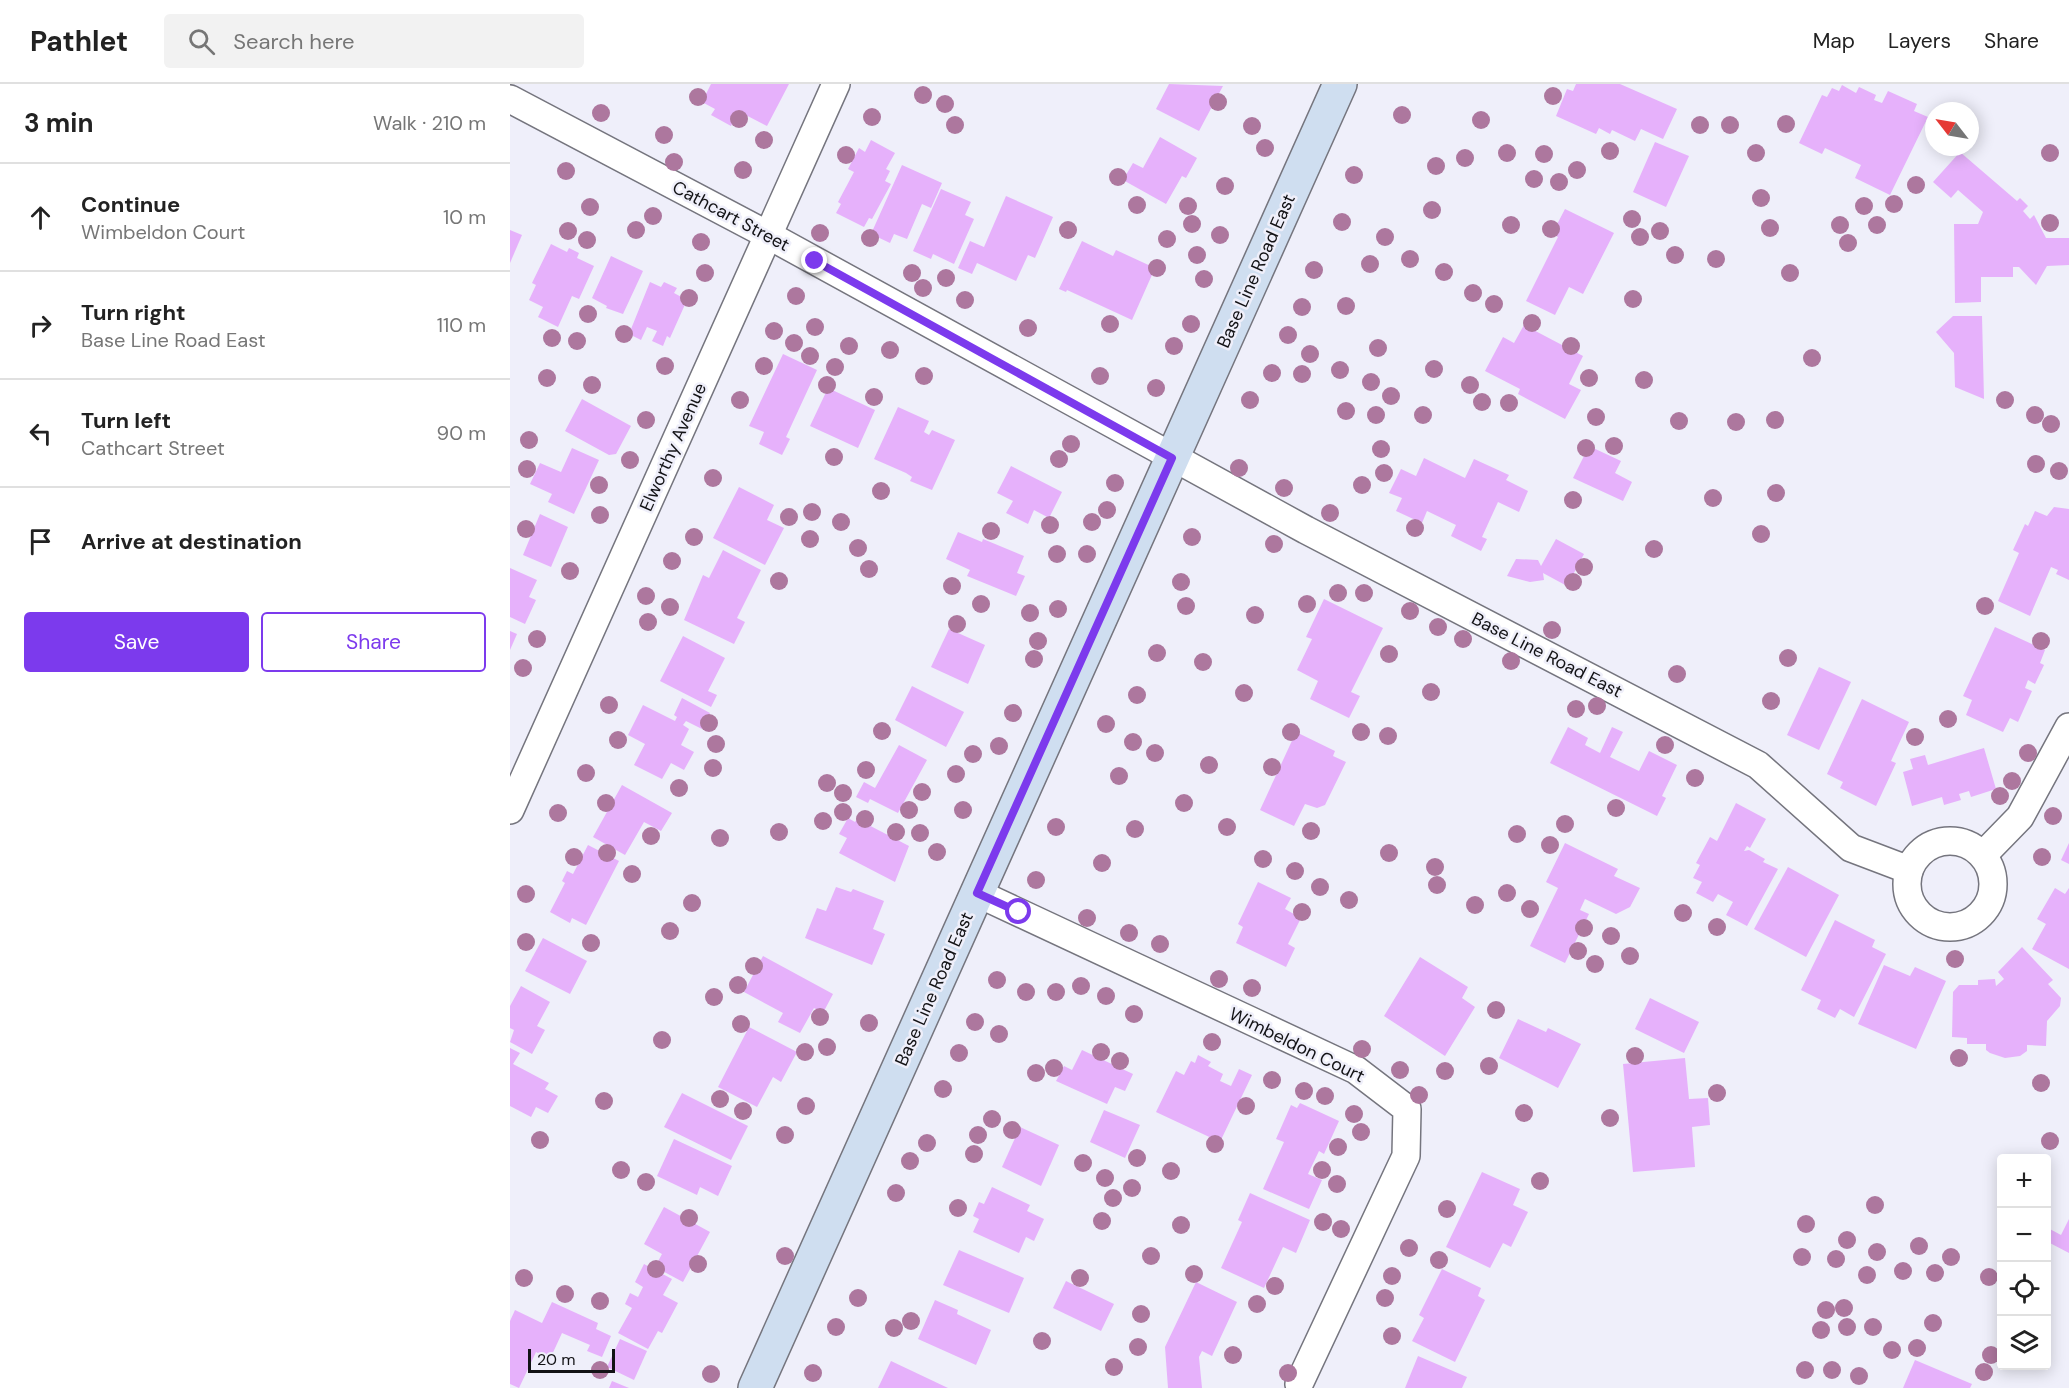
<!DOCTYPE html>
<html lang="en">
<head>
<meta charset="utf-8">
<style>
  :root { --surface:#fff; --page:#f2f2f2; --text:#222; --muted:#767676; --line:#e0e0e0; --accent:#7c3aed }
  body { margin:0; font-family:"DM Sans",sans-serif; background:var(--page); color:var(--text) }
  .controls { position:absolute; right:18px; bottom:18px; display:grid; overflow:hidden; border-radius:6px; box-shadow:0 3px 15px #0003 }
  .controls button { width:54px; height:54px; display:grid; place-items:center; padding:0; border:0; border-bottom:2px solid var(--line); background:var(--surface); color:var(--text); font:30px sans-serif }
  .compass { position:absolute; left:1415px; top:18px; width:54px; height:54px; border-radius:50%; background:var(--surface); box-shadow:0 3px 15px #0003; rotate:301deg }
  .scale { position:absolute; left:18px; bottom:15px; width:87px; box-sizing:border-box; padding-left:6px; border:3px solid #121215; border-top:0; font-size:16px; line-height:21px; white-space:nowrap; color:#121215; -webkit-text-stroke:4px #efeffa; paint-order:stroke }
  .stop { position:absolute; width:18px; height:18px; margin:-14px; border:4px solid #7c3aed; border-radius:50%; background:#fff }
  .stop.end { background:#7c3aed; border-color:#fff; box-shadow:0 2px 6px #0008 }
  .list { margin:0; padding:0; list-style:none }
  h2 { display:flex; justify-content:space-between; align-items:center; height:78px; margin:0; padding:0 24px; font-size:26px }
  h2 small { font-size:20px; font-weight:400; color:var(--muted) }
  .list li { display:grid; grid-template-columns:39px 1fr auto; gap:18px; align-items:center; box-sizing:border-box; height:108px; padding:0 24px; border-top:2px solid var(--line) }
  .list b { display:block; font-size:22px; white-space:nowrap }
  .list p { margin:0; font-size:20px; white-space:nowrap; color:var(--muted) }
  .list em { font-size:20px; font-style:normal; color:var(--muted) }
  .actions { display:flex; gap:12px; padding:18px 24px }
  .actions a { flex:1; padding:14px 0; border:2px solid var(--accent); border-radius:6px; text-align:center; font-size:21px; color:var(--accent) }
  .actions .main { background:var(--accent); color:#fff }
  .icon { flex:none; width:33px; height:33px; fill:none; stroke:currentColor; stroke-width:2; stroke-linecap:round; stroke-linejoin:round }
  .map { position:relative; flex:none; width:1559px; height:1304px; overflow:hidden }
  header { display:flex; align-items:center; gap:36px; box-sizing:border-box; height:84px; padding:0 30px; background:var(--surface); border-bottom:2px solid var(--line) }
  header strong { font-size:28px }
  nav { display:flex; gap:33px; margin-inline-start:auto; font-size:21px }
  .search { width:420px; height:54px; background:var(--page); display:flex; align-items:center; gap:15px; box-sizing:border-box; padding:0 21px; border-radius:6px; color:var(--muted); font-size:22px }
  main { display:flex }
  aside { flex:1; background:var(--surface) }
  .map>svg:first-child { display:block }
</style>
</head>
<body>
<header>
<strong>Pathlet</strong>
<div class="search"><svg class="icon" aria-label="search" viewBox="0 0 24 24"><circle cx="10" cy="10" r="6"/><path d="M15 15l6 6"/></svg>Search here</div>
<nav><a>Map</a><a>Layers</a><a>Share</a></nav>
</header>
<main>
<aside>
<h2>3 min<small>Walk · 210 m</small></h2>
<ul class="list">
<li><svg class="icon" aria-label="ahead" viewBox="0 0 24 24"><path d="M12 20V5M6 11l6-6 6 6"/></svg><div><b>Continue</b><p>Wimbeldon Court</p></div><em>10 m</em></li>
<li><svg class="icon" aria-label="right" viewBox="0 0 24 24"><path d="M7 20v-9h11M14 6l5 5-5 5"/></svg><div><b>Turn right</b><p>Base Line Road East</p></div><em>110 m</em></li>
<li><svg class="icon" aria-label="left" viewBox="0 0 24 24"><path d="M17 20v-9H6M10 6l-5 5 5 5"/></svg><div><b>Turn left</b><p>Cathcart Street</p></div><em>90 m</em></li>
<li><svg class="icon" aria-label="arrive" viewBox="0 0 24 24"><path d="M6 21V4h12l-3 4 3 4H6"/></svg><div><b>Arrive at destination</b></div></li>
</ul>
<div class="actions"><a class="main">Save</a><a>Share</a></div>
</aside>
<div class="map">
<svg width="1559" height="1304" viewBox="0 0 1559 1304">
  <rect width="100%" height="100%" fill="#efeffa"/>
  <g fill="#e6b1fb">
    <polygon points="201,0 279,0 257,42 228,27 221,42 201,31 205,25 192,18"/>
    <polygon points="659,0 713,2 689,47 646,25"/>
    <polygon points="1066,0 1110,0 1167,25 1153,55 1131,45 1125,57 1102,46 1100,50 1089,44 1086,50 1046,32 1057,5 1063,7"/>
    <polygon points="1332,1 1346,9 1349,3 1366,11 1364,16 1372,19 1378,7 1407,20 1404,27 1418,33 1380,111 1345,94 1351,81 1315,64 1312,70 1289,59 1312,11 1317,13 1322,4 1329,7"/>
    <polygon points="650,53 687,74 676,94 672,92 656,120 613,96 623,79 633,84"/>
    <polygon points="361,56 385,69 376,85 380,87 375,97 381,100 362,135 359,134 354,143 326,129 331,120 328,118 344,88 338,85 349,64 355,68"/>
    <polygon points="1145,58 1179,72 1156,123 1123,108"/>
    <polygon points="1450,68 1507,117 1510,114 1518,122 1513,127 1520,135 1524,131 1536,154 1559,154 1559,181 1537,182 1526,201 1509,183 1503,183 1503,193 1471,193 1471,218 1445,219 1444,140 1468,140 1473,128 1448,106 1441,114 1423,98"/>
    <polygon points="392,81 432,99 421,124 412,120 397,155 384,150 380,159 361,150"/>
    <polygon points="431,105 461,118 455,131 464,135 444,180 423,170 421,175 403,167"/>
    <polygon points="496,112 543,133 525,174 518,171 506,197 467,179 462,190 448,184 460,157 474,163"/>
    <polygon points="1055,125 1104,149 1073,210 1059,203 1045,231 1016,217 1048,153 1042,150"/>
    <polygon points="0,146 12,151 0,179"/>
    <polygon points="572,157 603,172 606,166 645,184 622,236 557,206 556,208 549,205"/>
    <polygon points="41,160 57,168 59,164 69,169 67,174 84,182 69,215 62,212 48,243 28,233 33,223 19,216 26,201 22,199"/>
    <polygon points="101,172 133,187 113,230 96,224 97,222 82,214"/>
    <polygon points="140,198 151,203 154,198 167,204 164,209 177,216 160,254 157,252 153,262 142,257 147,247 137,243 131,256 119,250"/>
    <polygon points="1443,232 1472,232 1474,315 1445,303 1444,269 1426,248"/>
    <polygon points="1014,241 1073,272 1059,300 1071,306 1055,335 1008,310 1010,305 975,287 993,253 1004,259"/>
    <polygon points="273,270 307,286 276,353 280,355 272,371 249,360 254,348 239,342"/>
    <polygon points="318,304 365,326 348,364 300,342"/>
    <polygon points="72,315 121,342 106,370 99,371 55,347"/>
    <polygon points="388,323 419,337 414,348 419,351 422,346 445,356 422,406 400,397 402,393 396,389 364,375"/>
    <polygon points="1079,362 1111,377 1105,389 1122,398 1113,417 1063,394"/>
    <polygon points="62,364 89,376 64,430 38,418 42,410 20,400 30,379 51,388"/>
    <polygon points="914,374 955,394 964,375 999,391 996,396 1018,407 1009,428 988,418 972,453 977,455 971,467 941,452 946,441 917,427 912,439 886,427 892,414 879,409 891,385 906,392"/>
    <polygon points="501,382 552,408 539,434 524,426 518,440 496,429 503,417 487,409"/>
    <polygon points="229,403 264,421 257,436 274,444 255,481 203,454"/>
    <polygon points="1544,423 1559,425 1559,496 1546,490 1548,486 1541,483 1520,532 1488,517 1509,469 1503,466 1515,440 1518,442 1525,427 1537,432"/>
    <polygon points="30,430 58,443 41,483 13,471"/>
    <polygon points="448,448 472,458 473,455 514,472 507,489 515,492 506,512 457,492 460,486 436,475"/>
    <polygon points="1046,455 1074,470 1057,502 1033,489 1034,496 1020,498 997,492 1006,475 1028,476 1031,482"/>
    <polygon points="213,466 251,486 227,534 235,538 224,560 174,536 193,491 199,494"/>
    <polygon points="0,484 27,496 19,513 26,516 15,540 0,533"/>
    <polygon points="814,515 873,544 841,608 850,612 839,634 800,615 808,597 787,586 802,555 796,553"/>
    <polygon points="1485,543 1535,566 1530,579 1534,581 1525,600 1518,596 1515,604 1522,607 1508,638 1500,634 1493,648 1456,631 1462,616 1453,612"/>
    <polygon points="439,545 475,561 458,600 421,583"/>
    <polygon points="0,547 7,550 0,566"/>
    <polygon points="173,552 215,574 198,607 207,611 201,623 150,597"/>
    <polygon points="1309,583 1341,598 1309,666 1277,651"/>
    <polygon points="402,602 454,628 436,663 385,636"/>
    <polygon points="172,614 200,629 192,645 176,637 173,641 179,645 171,661 184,668 174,686 161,679 152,695 124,681 135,660 118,651 133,621 165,637 167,633 164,631"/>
    <polygon points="1352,615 1399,638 1381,677 1386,679 1366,722 1330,704 1333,698 1317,690"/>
    <polygon points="1058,643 1078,654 1075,661 1090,669 1102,643 1113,648 1100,673 1129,687 1139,667 1167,681 1152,712 1156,714 1147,732 1040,679"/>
    <polygon points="786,648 825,667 823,672 836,678 815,721 807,724 795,720 784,742 750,726"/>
    <polygon points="389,661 417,676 388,729 360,715 358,719 346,713 354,698 365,704"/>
    <polygon points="1474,664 1486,705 1461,713 1459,707 1449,710 1451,716 1434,721 1432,713 1402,722 1393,688 1403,685 1400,675 1415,671 1418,681"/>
    <polygon points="112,701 162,729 151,747 134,738 115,771 83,753"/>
    <polygon points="1226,719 1256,735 1240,764 1237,762 1234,767 1239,766 1255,775 1253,778 1268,785 1237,842 1216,831 1223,818 1208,810 1203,818 1186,809 1192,798 1183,794 1190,781 1186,779 1200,753 1207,757"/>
    <polygon points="338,734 345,738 347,735 399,762 385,798 329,769 337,754 329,750"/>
    <polygon points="1055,759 1108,785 1104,792 1130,804 1120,823 1106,830 1075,815 1070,826 1079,830 1055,879 1020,862 1048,804 1036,798"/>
    <polygon points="1559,759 1559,780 1551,776"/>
    <polygon points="78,761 109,777 76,841 62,834 60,839 40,828 55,799 52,797 57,787 63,790"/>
    <polygon points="1278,783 1329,811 1296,873 1244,845"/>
    <polygon points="748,798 781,814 775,825 791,834 778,860 785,864 776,883 726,859 733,843 728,840"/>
    <polygon points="326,803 341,808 343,805 374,817 363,845 375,850 362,881 295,854 307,824 316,827"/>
    <polygon points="1545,804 1555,810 1559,804 1559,885 1522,865 1536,840 1527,835"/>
    <polygon points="1325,836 1365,856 1362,863 1376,870 1344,933 1330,925 1325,934 1307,925 1311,916 1291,906"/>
    <polygon points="33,854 77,877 60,910 15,887"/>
    <polygon points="1512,863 1543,896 1538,900 1551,914 1550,922 1537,937 1536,962 1517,961 1517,967 1510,972 1495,974 1480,969 1476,966 1476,960 1457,960 1457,954 1442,953 1443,908 1449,901 1468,901 1468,896 1485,895 1486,902 1494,895 1488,888"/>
    <polygon points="253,872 323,910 313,929 304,924 290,949 268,938 273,929 234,908"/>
    <polygon points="910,873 958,903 952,914 965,923 935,972 874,932"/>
    <polygon points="1374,881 1400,892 1405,883 1436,897 1406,965 1348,940"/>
    <polygon points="11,902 40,918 27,942 35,946 22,970 0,958 4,946 0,944 0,922"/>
    <polygon points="1140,914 1189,938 1174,969 1125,945"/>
    <polygon points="1008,935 1036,948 1038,944 1071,960 1048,1004 989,974"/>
    <polygon points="239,943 287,968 271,998 263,993 247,1023 208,1003"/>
    <polygon points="0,964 10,969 3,980 39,999 35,1005 48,1012 38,1029 26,1023 21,1033 0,1022"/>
    <polygon points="572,966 623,990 615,1007 605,1003 597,1020 546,997 554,982 562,986"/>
    <polygon points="688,971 701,978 698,982 713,990 710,997 721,1002 729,985 742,991 710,1058 646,1028 666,987 674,991 681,977 685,979"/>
    <polygon points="1175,974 1179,1015 1198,1014 1200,1041 1182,1043 1185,1083 1123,1088 1113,980"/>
    <polygon points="172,1009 238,1042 221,1076 154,1043"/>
    <polygon points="790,1019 829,1037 814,1070 809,1067 798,1090 812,1096 799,1125 753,1105 774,1058 766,1055 781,1021 787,1024"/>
    <polygon points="594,1026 630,1041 615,1074 580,1058"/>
    <polygon points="510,1043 549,1061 531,1102 492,1083"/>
    <polygon points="164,1055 222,1082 208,1112 190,1103 187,1111 147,1092"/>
    <polygon points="972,1088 1010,1105 1003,1121 1018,1128 1001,1163 993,1159 980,1184 936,1163"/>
    <polygon points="482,1103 520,1121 517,1127 534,1135 524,1157 516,1153 509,1169 463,1148 469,1135 463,1132 469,1118 474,1120"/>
    <polygon points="740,1109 800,1136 786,1169 773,1163 754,1204 711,1184 732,1138 728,1136"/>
    <polygon points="154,1123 200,1148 173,1198 145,1183 152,1170 134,1160"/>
    <polygon points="1559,1135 1559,1169 1536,1157 1536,1143 1551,1151"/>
    <polygon points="449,1166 514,1194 499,1229 433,1201"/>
    <polygon points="134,1180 162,1195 153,1211 168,1219 152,1249 148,1247 138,1265 108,1249 122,1224 115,1220 120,1209 128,1213 133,1203 125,1198"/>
    <polygon points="932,1185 971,1204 968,1212 975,1216 945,1278 902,1257 914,1234 909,1231"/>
    <polygon points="556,1197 604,1220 591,1247 543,1224"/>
    <polygon points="686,1198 727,1218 702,1272 692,1267 689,1273 692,1304 658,1304 655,1263"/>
    <polygon points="425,1216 448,1226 447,1230 481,1246 466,1281 408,1255"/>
    <polygon points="42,1218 88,1239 86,1245 101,1252 92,1273 77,1267 80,1261 52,1249 40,1275 26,1268 9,1304 0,1300 0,1237 5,1226 32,1239"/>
    <polygon points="110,1255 137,1267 124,1296 97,1283"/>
    <polygon points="908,1272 957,1293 952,1304 895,1304"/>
    <polygon points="1405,1276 1462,1300 1460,1304 1393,1304"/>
    <polygon points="381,1277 438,1304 368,1304"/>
    <polygon points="102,1297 119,1304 99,1304"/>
  </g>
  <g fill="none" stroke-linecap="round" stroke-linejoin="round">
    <defs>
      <g id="street">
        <polyline points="0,15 258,151 796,446 1248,681 1341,764 1399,786"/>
        <polyline points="0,726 326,0"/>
        <circle cx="1440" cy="800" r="43"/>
        <polyline points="1473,771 1510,733 1559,643"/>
        <polyline points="467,809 846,986 897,1025 896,1072 789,1300"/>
      </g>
      <polyline id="secondary" points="245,1304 830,0"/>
    </defs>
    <use href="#street" stroke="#75757e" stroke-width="30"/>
    <use href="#secondary" stroke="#75757e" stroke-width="36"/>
    <use href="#street" stroke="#fff" stroke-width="27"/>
    <use href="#secondary" stroke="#cfdef0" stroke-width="33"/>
  </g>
  <g fill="#ad779e">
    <circle cx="413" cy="11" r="9"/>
    <circle cx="1043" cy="12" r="9"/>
    <circle cx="188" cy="13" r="9"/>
    <circle cx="708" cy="18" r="9"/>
    <circle cx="435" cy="20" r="9"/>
    <circle cx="91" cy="29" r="9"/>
    <circle cx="892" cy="31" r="9"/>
    <circle cx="362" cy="33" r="9"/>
    <circle cx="229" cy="35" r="9"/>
    <circle cx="971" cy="36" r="9"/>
    <circle cx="1276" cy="40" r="9"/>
    <circle cx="445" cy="41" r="9"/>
    <circle cx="1190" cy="41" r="9"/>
    <circle cx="1220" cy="41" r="9"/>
    <circle cx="742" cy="42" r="9"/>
    <circle cx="154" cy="51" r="9"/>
    <circle cx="254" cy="56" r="9"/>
    <circle cx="755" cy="64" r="9"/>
    <circle cx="1100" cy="67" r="9"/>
    <circle cx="997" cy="69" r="9"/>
    <circle cx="1246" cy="69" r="9"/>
    <circle cx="1540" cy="69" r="9"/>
    <circle cx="1034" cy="70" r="9"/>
    <circle cx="336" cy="71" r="9"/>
    <circle cx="955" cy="74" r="9"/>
    <circle cx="164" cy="78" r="9"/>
    <circle cx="926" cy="82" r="9"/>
    <circle cx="233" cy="86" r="9"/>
    <circle cx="1067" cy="86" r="9"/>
    <circle cx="56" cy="87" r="9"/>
    <circle cx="844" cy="91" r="9"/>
    <circle cx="608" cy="93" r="9"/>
    <circle cx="1024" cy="95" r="9"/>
    <circle cx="1049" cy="98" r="9"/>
    <circle cx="1406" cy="101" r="9"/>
    <circle cx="715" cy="102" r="9"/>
    <circle cx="1251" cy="114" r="9"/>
    <circle cx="1384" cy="120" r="9"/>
    <circle cx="627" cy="121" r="9"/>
    <circle cx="678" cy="122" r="9"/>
    <circle cx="1354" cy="122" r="9"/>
    <circle cx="80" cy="123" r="9"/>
    <circle cx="922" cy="126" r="9"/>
    <circle cx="143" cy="132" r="9"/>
    <circle cx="1122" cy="135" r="9"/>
    <circle cx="832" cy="138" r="9"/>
    <circle cx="1540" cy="139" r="9"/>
    <circle cx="682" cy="140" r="9"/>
    <circle cx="1001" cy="141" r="9"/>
    <circle cx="1330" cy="141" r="9"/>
    <circle cx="1367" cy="141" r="9"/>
    <circle cx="1260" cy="144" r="9"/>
    <circle cx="1041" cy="145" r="9"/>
    <circle cx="126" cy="146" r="9"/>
    <circle cx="558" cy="146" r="9"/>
    <circle cx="58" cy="147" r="9"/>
    <circle cx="1150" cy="147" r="9"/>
    <circle cx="310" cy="149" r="9"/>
    <circle cx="710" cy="151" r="9"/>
    <circle cx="875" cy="153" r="9"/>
    <circle cx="1130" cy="153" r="9"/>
    <circle cx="360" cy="154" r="9"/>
    <circle cx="657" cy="155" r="9"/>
    <circle cx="77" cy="156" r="9"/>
    <circle cx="191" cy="158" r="9"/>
    <circle cx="1338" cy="159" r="9"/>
    <circle cx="687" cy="171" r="9"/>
    <circle cx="1165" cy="171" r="9"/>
    <circle cx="900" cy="175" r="9"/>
    <circle cx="1206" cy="175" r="9"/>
    <circle cx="860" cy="180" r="9"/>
    <circle cx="647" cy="184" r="9"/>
    <circle cx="804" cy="186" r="9"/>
    <circle cx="934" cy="188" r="9"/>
    <circle cx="195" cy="189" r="9"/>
    <circle cx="402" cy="189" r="9"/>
    <circle cx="1280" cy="189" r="9"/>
    <circle cx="436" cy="194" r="9"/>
    <circle cx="694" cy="195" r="9"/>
    <circle cx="413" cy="204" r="9"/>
    <circle cx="963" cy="209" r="9"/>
    <circle cx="286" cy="212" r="9"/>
    <circle cx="179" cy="214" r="9"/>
    <circle cx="1123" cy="215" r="9"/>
    <circle cx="455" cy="216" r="9"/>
    <circle cx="984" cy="220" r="9"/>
    <circle cx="836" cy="222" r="9"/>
    <circle cx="792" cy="223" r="9"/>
    <circle cx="78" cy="230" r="9"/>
    <circle cx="1022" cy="239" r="9"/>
    <circle cx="600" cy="240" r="9"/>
    <circle cx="681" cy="240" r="9"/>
    <circle cx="305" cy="243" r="9"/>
    <circle cx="518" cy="244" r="9"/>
    <circle cx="264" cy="247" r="9"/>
    <circle cx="114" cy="250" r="9"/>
    <circle cx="778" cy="251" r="9"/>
    <circle cx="42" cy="254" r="9"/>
    <circle cx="67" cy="257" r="9"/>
    <circle cx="284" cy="259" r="9"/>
    <circle cx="339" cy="262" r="9"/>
    <circle cx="664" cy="262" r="9"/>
    <circle cx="1061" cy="262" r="9"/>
    <circle cx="868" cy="264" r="9"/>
    <circle cx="380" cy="266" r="9"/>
    <circle cx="800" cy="270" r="9"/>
    <circle cx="300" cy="272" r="9"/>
    <circle cx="1302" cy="274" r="9"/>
    <circle cx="155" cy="282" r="9"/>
    <circle cx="254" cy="282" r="9"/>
    <circle cx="325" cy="283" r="9"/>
    <circle cx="924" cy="285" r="9"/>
    <circle cx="830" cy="286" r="9"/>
    <circle cx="762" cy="289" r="9"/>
    <circle cx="792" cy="290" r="9"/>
    <circle cx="414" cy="292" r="9"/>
    <circle cx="590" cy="292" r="9"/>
    <circle cx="37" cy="294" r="9"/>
    <circle cx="1079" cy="294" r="9"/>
    <circle cx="1134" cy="296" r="9"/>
    <circle cx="861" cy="298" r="9"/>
    <circle cx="82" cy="301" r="9"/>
    <circle cx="317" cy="301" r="9"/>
    <circle cx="960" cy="301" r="9"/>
    <circle cx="646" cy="304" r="9"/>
    <circle cx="881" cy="312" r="9"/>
    <circle cx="364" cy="313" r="9"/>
    <circle cx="230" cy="316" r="9"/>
    <circle cx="740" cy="316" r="9"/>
    <circle cx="1495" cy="316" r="9"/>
    <circle cx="972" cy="318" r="9"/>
    <circle cx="999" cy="319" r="9"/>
    <circle cx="836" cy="327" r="9"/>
    <circle cx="866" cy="331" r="9"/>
    <circle cx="913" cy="331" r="9"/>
    <circle cx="1525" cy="331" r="9"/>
    <circle cx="1086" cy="333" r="9"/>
    <circle cx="136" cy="336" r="9"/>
    <circle cx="1265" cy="336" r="9"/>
    <circle cx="1169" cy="337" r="9"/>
    <circle cx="1226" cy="338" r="9"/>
    <circle cx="1541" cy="340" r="9"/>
    <circle cx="19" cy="356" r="9"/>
    <circle cx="561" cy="360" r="9"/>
    <circle cx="1104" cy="362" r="9"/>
    <circle cx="1076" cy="364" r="9"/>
    <circle cx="871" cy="365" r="9"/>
    <circle cx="324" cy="373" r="9"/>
    <circle cx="549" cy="375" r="9"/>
    <circle cx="120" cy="376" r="9"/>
    <circle cx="1526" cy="380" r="9"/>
    <circle cx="729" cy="384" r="9"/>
    <circle cx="17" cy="385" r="9"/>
    <circle cx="1549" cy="387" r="9"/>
    <circle cx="874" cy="389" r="9"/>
    <circle cx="203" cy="394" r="9"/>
    <circle cx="605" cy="399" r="9"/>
    <circle cx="89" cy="401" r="9"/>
    <circle cx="852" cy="401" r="9"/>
    <circle cx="774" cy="404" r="9"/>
    <circle cx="371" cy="407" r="9"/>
    <circle cx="1266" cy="409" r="9"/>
    <circle cx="1203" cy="414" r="9"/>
    <circle cx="1063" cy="416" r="9"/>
    <circle cx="597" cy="426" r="9"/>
    <circle cx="302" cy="428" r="9"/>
    <circle cx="820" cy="429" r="9"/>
    <circle cx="90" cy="431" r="9"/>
    <circle cx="279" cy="433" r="9"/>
    <circle cx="331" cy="438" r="9"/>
    <circle cx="582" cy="438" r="9"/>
    <circle cx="540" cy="441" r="9"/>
    <circle cx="905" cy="444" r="9"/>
    <circle cx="16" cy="445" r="9"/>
    <circle cx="481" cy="447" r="9"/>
    <circle cx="1251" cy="450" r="9"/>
    <circle cx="184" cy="453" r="9"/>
    <circle cx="682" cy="453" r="9"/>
    <circle cx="300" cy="455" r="9"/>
    <circle cx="764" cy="460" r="9"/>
    <circle cx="348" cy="464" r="9"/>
    <circle cx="1144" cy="465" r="9"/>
    <circle cx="547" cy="470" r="9"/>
    <circle cx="577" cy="470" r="9"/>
    <circle cx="162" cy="477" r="9"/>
    <circle cx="1074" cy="483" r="9"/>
    <circle cx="359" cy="485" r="9"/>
    <circle cx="60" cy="487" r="9"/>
    <circle cx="269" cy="497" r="9"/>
    <circle cx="671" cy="498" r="9"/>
    <circle cx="1063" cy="498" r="9"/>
    <circle cx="442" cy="502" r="9"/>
    <circle cx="828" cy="509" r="9"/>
    <circle cx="854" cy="509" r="9"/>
    <circle cx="136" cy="512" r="9"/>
    <circle cx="471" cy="520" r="9"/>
    <circle cx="797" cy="520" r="9"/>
    <circle cx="676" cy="522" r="9"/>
    <circle cx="1475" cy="522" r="9"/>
    <circle cx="160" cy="523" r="9"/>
    <circle cx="548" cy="525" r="9"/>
    <circle cx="900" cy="527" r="9"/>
    <circle cx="520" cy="529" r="9"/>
    <circle cx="745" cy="531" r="9"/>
    <circle cx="138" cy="538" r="9"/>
    <circle cx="447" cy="540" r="9"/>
    <circle cx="928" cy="543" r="9"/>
    <circle cx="1042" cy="546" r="9"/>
    <circle cx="27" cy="555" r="9"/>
    <circle cx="953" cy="555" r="9"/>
    <circle cx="528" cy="557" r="9"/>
    <circle cx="1531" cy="557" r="9"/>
    <circle cx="647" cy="569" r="9"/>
    <circle cx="879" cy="570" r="9"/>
    <circle cx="1278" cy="574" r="9"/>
    <circle cx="524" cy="575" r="9"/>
    <circle cx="1001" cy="577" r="9"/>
    <circle cx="693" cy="578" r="9"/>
    <circle cx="13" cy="584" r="9"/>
    <circle cx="1167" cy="590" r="9"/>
    <circle cx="921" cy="608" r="9"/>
    <circle cx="734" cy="609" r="9"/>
    <circle cx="627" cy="611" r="9"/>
    <circle cx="1261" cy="617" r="9"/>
    <circle cx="99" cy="621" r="9"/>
    <circle cx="1087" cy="622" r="9"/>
    <circle cx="1066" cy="625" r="9"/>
    <circle cx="503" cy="629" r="9"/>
    <circle cx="1438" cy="635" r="9"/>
    <circle cx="199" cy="639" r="9"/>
    <circle cx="596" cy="640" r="9"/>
    <circle cx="372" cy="647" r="9"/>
    <circle cx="781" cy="648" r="9"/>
    <circle cx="851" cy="648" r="9"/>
    <circle cx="878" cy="652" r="9"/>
    <circle cx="1405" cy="653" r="9"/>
    <circle cx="108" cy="656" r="9"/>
    <circle cx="623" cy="658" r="9"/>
    <circle cx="206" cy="660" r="9"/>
    <circle cx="1155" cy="661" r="9"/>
    <circle cx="489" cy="662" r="9"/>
    <circle cx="645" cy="669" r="9"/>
    <circle cx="1518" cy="669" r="9"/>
    <circle cx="463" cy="670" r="9"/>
    <circle cx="699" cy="681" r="9"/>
    <circle cx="762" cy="683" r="9"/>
    <circle cx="203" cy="684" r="9"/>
    <circle cx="356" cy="686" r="9"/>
    <circle cx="76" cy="689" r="9"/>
    <circle cx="446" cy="690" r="9"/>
    <circle cx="609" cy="692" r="9"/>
    <circle cx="1185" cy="694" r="9"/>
    <circle cx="1502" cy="697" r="9"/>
    <circle cx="317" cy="699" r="9"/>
    <circle cx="169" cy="704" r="9"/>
    <circle cx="412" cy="708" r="9"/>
    <circle cx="333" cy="709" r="9"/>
    <circle cx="1490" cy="712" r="9"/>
    <circle cx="96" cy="719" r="9"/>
    <circle cx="674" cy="719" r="9"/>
    <circle cx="1106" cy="724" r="9"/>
    <circle cx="399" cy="726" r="9"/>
    <circle cx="453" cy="726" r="9"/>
    <circle cx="333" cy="728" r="9"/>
    <circle cx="48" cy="729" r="9"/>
    <circle cx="1543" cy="732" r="9"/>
    <circle cx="355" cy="735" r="9"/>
    <circle cx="313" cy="737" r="9"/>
    <circle cx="1055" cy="740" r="9"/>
    <circle cx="546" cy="743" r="9"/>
    <circle cx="717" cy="743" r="9"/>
    <circle cx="625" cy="745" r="9"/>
    <circle cx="801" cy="747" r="9"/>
    <circle cx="269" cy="748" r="9"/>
    <circle cx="386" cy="748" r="9"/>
    <circle cx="410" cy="749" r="9"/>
    <circle cx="1007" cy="750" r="9"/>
    <circle cx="141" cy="752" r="9"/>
    <circle cx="210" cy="754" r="9"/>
    <circle cx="1040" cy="761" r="9"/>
    <circle cx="427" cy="768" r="9"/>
    <circle cx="97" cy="769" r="9"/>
    <circle cx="879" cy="769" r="9"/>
    <circle cx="64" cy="773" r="9"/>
    <circle cx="1532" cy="773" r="9"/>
    <circle cx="753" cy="775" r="9"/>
    <circle cx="592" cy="779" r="9"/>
    <circle cx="925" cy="783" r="9"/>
    <circle cx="785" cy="787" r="9"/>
    <circle cx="122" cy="790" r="9"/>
    <circle cx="526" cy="796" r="9"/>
    <circle cx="927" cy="801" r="9"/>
    <circle cx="810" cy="803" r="9"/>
    <circle cx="997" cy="809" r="9"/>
    <circle cx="16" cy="810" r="9"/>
    <circle cx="839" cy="816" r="9"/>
    <circle cx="182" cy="819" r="9"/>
    <circle cx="965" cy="821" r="9"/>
    <circle cx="1020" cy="825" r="9"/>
    <circle cx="792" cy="828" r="9"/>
    <circle cx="1173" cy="829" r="9"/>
    <circle cx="577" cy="834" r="9"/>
    <circle cx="1207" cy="843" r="9"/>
    <circle cx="1074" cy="844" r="9"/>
    <circle cx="160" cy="847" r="9"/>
    <circle cx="619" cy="849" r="9"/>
    <circle cx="1101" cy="852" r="9"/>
    <circle cx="16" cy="858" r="9"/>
    <circle cx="81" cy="859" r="9"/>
    <circle cx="650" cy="860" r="9"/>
    <circle cx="1068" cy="867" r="9"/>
    <circle cx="1120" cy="872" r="9"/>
    <circle cx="1445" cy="875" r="9"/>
    <circle cx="1085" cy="880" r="9"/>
    <circle cx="244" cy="882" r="9"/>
    <circle cx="709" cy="895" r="9"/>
    <circle cx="487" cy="896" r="9"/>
    <circle cx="228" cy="901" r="9"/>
    <circle cx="571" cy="902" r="9"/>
    <circle cx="742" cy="904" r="9"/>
    <circle cx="516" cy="908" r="9"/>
    <circle cx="546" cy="908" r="9"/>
    <circle cx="596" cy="912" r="9"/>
    <circle cx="204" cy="913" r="9"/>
    <circle cx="986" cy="926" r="9"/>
    <circle cx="624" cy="930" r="9"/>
    <circle cx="310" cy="933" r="9"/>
    <circle cx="465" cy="938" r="9"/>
    <circle cx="359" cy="939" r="9"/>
    <circle cx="231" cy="940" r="9"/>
    <circle cx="489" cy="950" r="9"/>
    <circle cx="152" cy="956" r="9"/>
    <circle cx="702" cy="958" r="9"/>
    <circle cx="317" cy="963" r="9"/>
    <circle cx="852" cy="965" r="9"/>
    <circle cx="295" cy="968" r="9"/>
    <circle cx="591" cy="968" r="9"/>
    <circle cx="449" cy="969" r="9"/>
    <circle cx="1125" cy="972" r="9"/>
    <circle cx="1449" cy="974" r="9"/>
    <circle cx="610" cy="977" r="9"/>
    <circle cx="979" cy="982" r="9"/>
    <circle cx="544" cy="984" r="9"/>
    <circle cx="890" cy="986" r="9"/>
    <circle cx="935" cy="987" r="9"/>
    <circle cx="526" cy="989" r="9"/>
    <circle cx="762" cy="996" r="9"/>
    <circle cx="1531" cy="999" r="9"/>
    <circle cx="433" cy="1005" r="9"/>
    <circle cx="794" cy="1007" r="9"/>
    <circle cx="1207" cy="1009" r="9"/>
    <circle cx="909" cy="1011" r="9"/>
    <circle cx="815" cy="1012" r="9"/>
    <circle cx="210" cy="1015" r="9"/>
    <circle cx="94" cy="1017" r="9"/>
    <circle cx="296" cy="1022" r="9"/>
    <circle cx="736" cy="1022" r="9"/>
    <circle cx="233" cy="1027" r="9"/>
    <circle cx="1014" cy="1029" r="9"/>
    <circle cx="844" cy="1030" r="9"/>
    <circle cx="1100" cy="1034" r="9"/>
    <circle cx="482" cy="1035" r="9"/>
    <circle cx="502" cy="1046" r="9"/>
    <circle cx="851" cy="1048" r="9"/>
    <circle cx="275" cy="1051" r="9"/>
    <circle cx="468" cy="1051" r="9"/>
    <circle cx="30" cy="1056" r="9"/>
    <circle cx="1540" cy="1057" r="9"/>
    <circle cx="417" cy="1059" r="9"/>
    <circle cx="705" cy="1060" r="9"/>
    <circle cx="828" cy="1063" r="9"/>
    <circle cx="464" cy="1070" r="9"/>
    <circle cx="627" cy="1074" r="9"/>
    <circle cx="400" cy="1077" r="9"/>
    <circle cx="573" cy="1079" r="9"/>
    <circle cx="111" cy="1086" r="9"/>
    <circle cx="812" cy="1086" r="9"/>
    <circle cx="661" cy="1087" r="9"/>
    <circle cx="595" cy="1094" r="9"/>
    <circle cx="1030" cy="1097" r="9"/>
    <circle cx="136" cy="1098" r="9"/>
    <circle cx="827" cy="1100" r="9"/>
    <circle cx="622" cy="1104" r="9"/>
    <circle cx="386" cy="1109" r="9"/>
    <circle cx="603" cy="1114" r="9"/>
    <circle cx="1365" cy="1121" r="9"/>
    <circle cx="448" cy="1124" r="9"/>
    <circle cx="937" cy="1125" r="9"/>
    <circle cx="179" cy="1134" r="9"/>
    <circle cx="592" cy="1137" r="9"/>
    <circle cx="813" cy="1138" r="9"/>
    <circle cx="1296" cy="1140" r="9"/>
    <circle cx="671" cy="1141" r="9"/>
    <circle cx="831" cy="1145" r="9"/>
    <circle cx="1337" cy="1156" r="9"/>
    <circle cx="1409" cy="1162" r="9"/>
    <circle cx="899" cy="1164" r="9"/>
    <circle cx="1367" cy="1168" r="9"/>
    <circle cx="275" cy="1172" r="9"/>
    <circle cx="641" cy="1172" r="9"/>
    <circle cx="1292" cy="1173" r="9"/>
    <circle cx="1441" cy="1173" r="9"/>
    <circle cx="1326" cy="1175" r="9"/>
    <circle cx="929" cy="1176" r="9"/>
    <circle cx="188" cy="1180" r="9"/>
    <circle cx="146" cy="1185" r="9"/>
    <circle cx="1393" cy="1187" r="9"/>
    <circle cx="1425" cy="1189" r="9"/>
    <circle cx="684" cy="1190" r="9"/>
    <circle cx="1357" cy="1191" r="9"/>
    <circle cx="882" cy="1192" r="9"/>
    <circle cx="1479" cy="1193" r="9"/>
    <circle cx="14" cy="1194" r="9"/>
    <circle cx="570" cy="1194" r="9"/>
    <circle cx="765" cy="1202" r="9"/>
    <circle cx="55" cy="1210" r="9"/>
    <circle cx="348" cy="1214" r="9"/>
    <circle cx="875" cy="1214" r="9"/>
    <circle cx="90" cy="1217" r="9"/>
    <circle cx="747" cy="1220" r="9"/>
    <circle cx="1334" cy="1224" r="9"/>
    <circle cx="1316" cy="1226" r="9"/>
    <circle cx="631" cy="1230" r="9"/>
    <circle cx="401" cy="1237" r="9"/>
    <circle cx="1423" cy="1239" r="9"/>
    <circle cx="326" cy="1243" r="9"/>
    <circle cx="1337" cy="1243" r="9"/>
    <circle cx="1363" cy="1243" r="9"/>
    <circle cx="384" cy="1244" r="9"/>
    <circle cx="1311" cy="1246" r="9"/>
    <circle cx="882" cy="1252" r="9"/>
    <circle cx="532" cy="1257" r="9"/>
    <circle cx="628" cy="1263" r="9"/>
    <circle cx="1407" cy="1264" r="9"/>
    <circle cx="1382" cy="1266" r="9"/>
    <circle cx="723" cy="1271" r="9"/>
    <circle cx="1481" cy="1271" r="9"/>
    <circle cx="604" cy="1283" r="9"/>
    <circle cx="90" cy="1286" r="9"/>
    <circle cx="1295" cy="1286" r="9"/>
    <circle cx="1322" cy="1286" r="9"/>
    <circle cx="1474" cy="1288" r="9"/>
    <circle cx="303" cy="1289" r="9"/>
    <circle cx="778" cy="1289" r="9"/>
    <circle cx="201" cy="1290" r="9"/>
    <circle cx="1349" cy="1292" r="9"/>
  </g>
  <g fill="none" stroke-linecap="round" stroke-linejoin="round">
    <polyline stroke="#7c3aed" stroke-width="8" points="305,177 662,374 467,809 509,828"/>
  </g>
  <g text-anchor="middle" stroke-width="5" stroke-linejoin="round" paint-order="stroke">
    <g font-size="18" fill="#121215" stroke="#efeffa">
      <text transform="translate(221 132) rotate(28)" y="6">Cathcart Street</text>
      <text transform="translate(746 187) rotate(-66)" y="6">Base Line Road East</text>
      <text transform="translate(163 363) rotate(-66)" y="6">Elworthy Avenue</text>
      <text transform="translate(1037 571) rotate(27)" y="6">Base Line Road East</text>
      <text transform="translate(424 905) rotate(-66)" y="6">Base Line Road East</text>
      <text transform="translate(787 961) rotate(26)" y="6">Wimbeldon Court</text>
    </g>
  </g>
</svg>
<div class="controls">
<button>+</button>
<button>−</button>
<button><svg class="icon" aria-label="locate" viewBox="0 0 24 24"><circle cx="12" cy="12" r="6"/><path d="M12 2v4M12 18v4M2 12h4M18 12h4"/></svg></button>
<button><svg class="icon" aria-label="layers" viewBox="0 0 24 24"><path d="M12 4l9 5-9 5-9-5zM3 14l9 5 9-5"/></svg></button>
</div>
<svg class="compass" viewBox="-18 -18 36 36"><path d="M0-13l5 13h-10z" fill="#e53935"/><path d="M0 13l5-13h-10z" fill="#767676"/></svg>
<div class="scale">20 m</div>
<div class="stop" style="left:509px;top:828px"></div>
<div class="stop end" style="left:305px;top:177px"></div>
</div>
</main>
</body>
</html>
